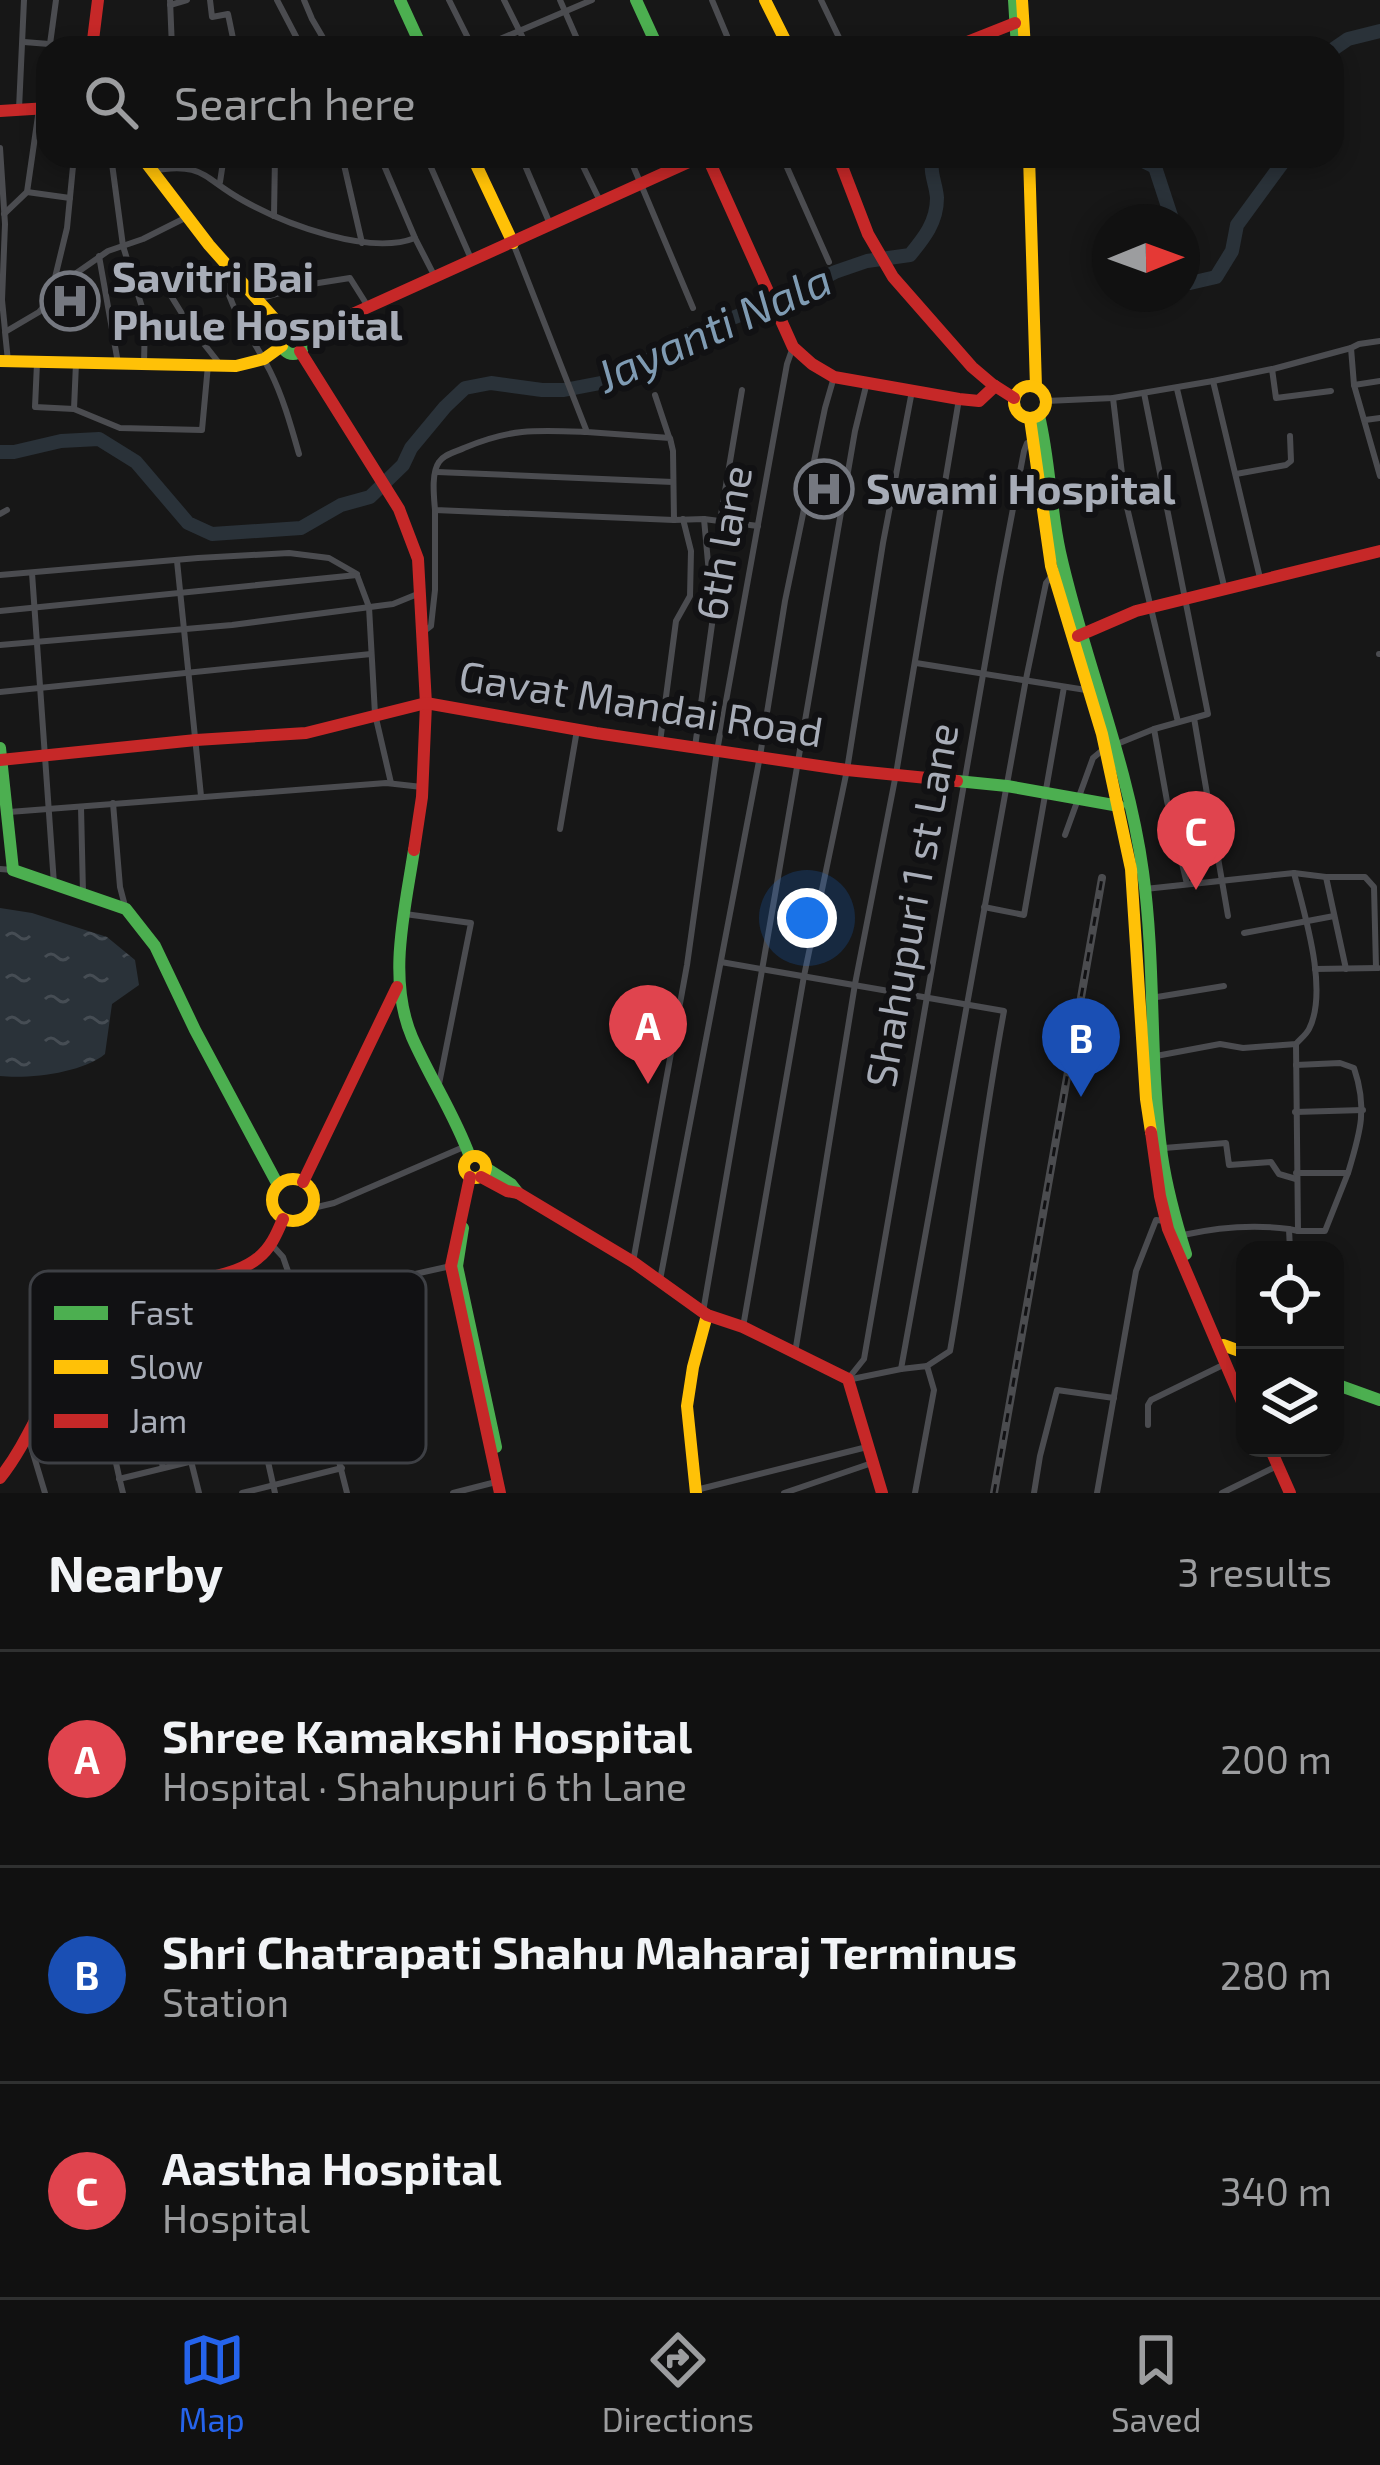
<!DOCTYPE html>
<html lang="en">
<head>
<meta charset="utf-8">
<style>
  :root { --surface:#111; --page:#1a1a1a; --text:#f1f3f6; --muted:#9c9d9f; --line:#303131; --accent:#2563eb }
  body { margin:0; font-family:"Exo 2",sans-serif; background:var(--page); color:var(--text) }
  .controls { position:absolute; right:36px; bottom:36px; display:grid; overflow:hidden; border-radius:24px; box-shadow:0 6px 18px #0003 }
  .controls button { width:108px; height:108px; display:grid; place-items:center; padding:0; border:0; border-bottom:3px solid var(--line); background:var(--surface); color:var(--text); font:60px sans-serif }
  .compass { position:absolute; left:1092px; top:204px; width:108px; height:108px; border-radius:50%; background:var(--surface); box-shadow:0 6px 18px #0003; rotate:89deg }
  .you { position:absolute; left:807px; top:918px; width:42px; height:42px; margin:-30px; border:9px solid #fff; border-radius:50%; background:#1a73e8; box-shadow:0 0 0 18px #1a73e833 }
  .badge { display:grid; place-items:center; width:78px; height:78px; border-radius:50%; background:var(--accent); color:#fff; font-size:39px; font-weight:700 }
  .pin { position:absolute; translate:-50% -99px; filter:drop-shadow(0 3px 6px #0008) }
  .pin::after { content:''; position:absolute; top:63px; width:42px; height:36px; background:inherit; clip-path:polygon(0 0,100% 0,50% 100%) }
  .list { margin:0; padding:0; list-style:none }
  h2 { display:flex; justify-content:space-between; align-items:center; height:156px; margin:0; padding:0 48px; font-size:51px }
  h2 small { font-size:39px; font-weight:400; color:var(--muted) }
  .list li { display:grid; grid-template-columns:78px 1fr auto; gap:36px; align-items:center; box-sizing:border-box; height:216px; padding:0 48px; border-top:3px solid var(--line) }
  .list b { display:block; font-size:45px; white-space:nowrap }
  .list p { margin:0; font-size:39px; white-space:nowrap; color:var(--muted) }
  .list em { font-size:39px; font-style:normal; color:var(--muted) }
  .icon { flex:none; width:66px; height:66px; fill:none; stroke:currentColor; stroke-width:2; stroke-linecap:round; stroke-linejoin:round }
  .map { position:relative; flex:none; width:1380px; height:1493px; overflow:hidden }
  .search { position:absolute; background:var(--surface); box-shadow:0 6px 18px #0003; left:36px; right:36px; top:36px; height:132px; display:flex; align-items:center; gap:30px; box-sizing:border-box; padding:0 42px; border-radius:36px; color:var(--muted); font-size:45px }
  .sheet { height:804px; background:var(--surface) }
  nav { display:flex; justify-content:space-around; align-items:center; box-sizing:border-box; height:168px; border-top:3px solid var(--line); background:var(--surface); font-size:33px; color:var(--muted) }
  nav a { display:grid; justify-items:center; gap:6px }
  nav .on { color:var(--accent) }
  .map>svg:first-child { display:block }
</style>
</head>
<body>
<div class="map">
<svg width="1380" height="1493" viewBox="0 0 1380 1493">
  <defs>
    <pattern id="water-ripples" width="26" height="14" patternUnits="userSpaceOnUse" patternTransform="scale(3)"><rect width="26" height="14" fill="#2a3239"/><path d="M2 4q2-2 4 0t4 0M15 11q2-2 4 0t4 0" fill="none" stroke="#464d54"/></pattern>
  </defs>
  <rect width="100%" height="100%" fill="#171717"/>
  <path fill="url(#water-ripples)" d="M0,908L32,913L107,937L135,960L139,985L112,1004L105,1054C82,1073 30,1079 0,1076Z"/>
  <g fill="none" stroke-linecap="round" stroke-linejoin="round">
    <g stroke="#2a3239" stroke-width="14">
      <polyline points="1332,50 1348,39 1380,31"/>
      <polyline points="1133,156 1155,167 1173,222"/>
      <polyline points="1182,280 1190,283 1216,277 1232,251 1237,225 1286,158 1294,156"/>
      <path d="M0,452H14L61,441L99,439L136,462L188,523L212,534L301,528L341,505L370,497L403,465L411,448L445,407L465,388L491,383L542,390H564L616,380L690,334L785,298L835,272L867,261L910,255C924,238 937,222 937,198C936,182 928,172 934,156"/>
    </g>
    <g stroke="#4b4c50" stroke-width="6">
      <polyline points="170,0 172,48"/>
      <polyline points="210,0 212,17 228,14 235,48"/>
      <polyline points="277,0 302,48"/>
      <polyline points="304,0 312,19 329,48"/>
      <polyline points="449,0 473,48"/>
      <polyline points="504,0 528,48"/>
      <polyline points="560,0 581,48"/>
      <polyline points="712,0 732,48"/>
      <polyline points="821,0 844,48"/>
      <polyline points="170,5 187,0"/>
      <polyline points="24,42 49,44"/>
      <polyline points="53,48 50,44 56,0"/>
      <polyline points="479,48 592,0"/>
      <polyline points="46,108 48,70"/>
      <polyline points="19,109 24,0"/>
      <polyline points="0,148 5,224 2,300 5,330"/>
      <polyline points="111,156 123,246 145,317 144,364"/>
      <polyline points="342,156 362,243"/>
      <polyline points="380,156 415,238 435,277"/>
      <polyline points="426,156 472,261"/>
      <polyline points="521,156 550,224"/>
      <polyline points="578,156 601,203"/>
      <polyline points="629,156 693,308"/>
      <polyline points="782,156 829,262"/>
      <path d="M151,171C205,161 203,179 244,201C285,224 369,256 415,238"/>
      <polyline points="220,182 224,156"/>
      <polyline points="27,192 70,198"/>
      <polyline points="4,214 27,192 39,109"/>
      <polyline points="274,216 275,156"/>
      <polyline points="513,243 587,432 670,438 673,451 674,520 704,519 758,526"/>
      <polyline points="99,256 118,363"/>
      <path d="M223,265C225,306 252,335 270,371C283,397 291,426 299,454"/>
      <polyline points="160,278 189,325 219,363"/>
      <polyline points="52,290 108,251 143,239 189,216"/>
      <polyline points="258,299 312,284 350,278 367,305"/>
      <polyline points="1380,341 1359,344 1351,348 1354,385 1380,476"/>
      <polyline points="8,361 5,332 39,312 47,303 52,290 67,228 74,156"/>
      <polyline points="37,363 35,407 74,409"/>
      <polyline points="76,363 74,409 120,428 202,430 208,365"/>
      <polyline points="1273,369 1351,348"/>
      <polyline points="1213,381 1272,369 1276,398 1331,391"/>
      <polyline points="1354,385 1380,381"/>
      <polyline points="1177,389 1224,586"/>
      <polyline points="655,395 669,437"/>
      <polyline points="1113,398 1125,499 1178,722"/>
      <polyline points="1046,401 1113,398 1213,381 1260,578"/>
      <polyline points="1365,420 1380,418"/>
      <path d="M587,432C537,430 511,428 464,448C456,452 444,454 439,462C431,473 434,497 435,510L674,520"/>
      <polyline points="437,472 673,482"/>
      <polyline points="1236,474 1286,465 1291,461 1290,436"/>
      <polyline points="0,514 7,510"/>
      <polyline points="720,521 742,390"/>
      <polyline points="177,561 201,796"/>
      <polyline points="32,573 54,884"/>
      <polyline points="0,575 198,558 289,553 329,558 357,574"/>
      <polyline points="0,611 357,575 369,607 375,714 391,783"/>
      <polyline points="422,633 431,626 435,590 435,510"/>
      <polyline points="0,645 232,625 393,604 420,593"/>
      <polyline points="1379,654 1380,654"/>
      <polyline points="916,663 1086,690"/>
      <polyline points="0,692 371,654"/>
      <polyline points="1194,718 1228,916"/>
      <polyline points="1154,729 1167,801 1187,884"/>
      <polyline points="660,742 676,621 690,596 691,551 683,519"/>
      <polyline points="1117,744 1154,729 1208,714 1144,393"/>
      <polyline points="695,747 713,617 704,519"/>
      <polyline points="113,803 120,887 125,906"/>
      <polyline points="81,807 83,893"/>
      <polyline points="9,812 386,783 422,787"/>
      <polyline points="560,829 577,730"/>
      <polyline points="1065,835 1093,758 1105,748"/>
      <polyline points="0,869 13,870"/>
      <polyline points="1326,877 1346,969"/>
      <polyline points="1145,889 1294,873 1326,877 1365,877 1374,887 1376,968"/>
      <polyline points="984,907 1024,915 1064,687"/>
      <polyline points="405,914 471,923 439,1084"/>
      <polyline points="1244,933 1334,916"/>
      <path d="M721,962L1004,1011C983,1124 970,1238 950,1351L927,1366"/>
      <polyline points="1315,969 1378,968"/>
      <polyline points="1151,998 1224,986"/>
      <path d="M1156,1056L1220,1044L1243,1048L1296,1044C1300,1039 1306,1035 1309,1029C1329,990 1304,913 1294,873"/>
      <path d="M1296,1065L1340,1063L1354,1068C1368,1109 1360,1133 1348,1173H1296"/>
      <polyline points="1295,1112 1363,1110"/>
      <polyline points="1164,1148 1226,1143 1229,1165 1271,1162 1279,1174 1296,1179"/>
      <polyline points="313,1208 334,1203 466,1146"/>
      <polyline points="1289,1229 1298,1231 1296,1044"/>
      <polyline points="1298,1231 1325,1231 1348,1173"/>
      <path d="M1183,1235C1219,1227 1252,1224 1289,1229L1290,1250"/>
      <polyline points="272,1245 283,1257 298,1300 347,1493"/>
      <polyline points="633,1262 687,965 717,751 787,364 793,347"/>
      <polyline points="660,1280 760,756 785,601 825,408 834,377"/>
      <polyline points="703,1312 855,431 867,382"/>
      <polyline points="254,1315 288,1439"/>
      <polyline points="231,1323 250,1398"/>
      <polyline points="743,1327 804,976 847,770 883,543 912,391"/>
      <path d="M80,1349C100,1371 114,1460 123,1493"/>
      <polyline points="795,1353 855,984 896,774 959,399"/>
      <polyline points="141,1362 163,1468"/>
      <polyline points="901,1369 1026,679 1046,583 1053,574"/>
      <polyline points="848,1379 864,1359 1000,577 1024,451 1027,443 1033,441"/>
      <polyline points="852,1379 901,1369 927,1366 934,1390 915,1493"/>
      <polyline points="99,1397 135,1365 187,1338 298,1300 451,1266"/>
      <polyline points="154,1424 275,1393"/>
      <polyline points="1148,1425 1148,1405 1151,1400 1225,1364"/>
      <polyline points="29,1440 45,1493"/>
      <polyline points="264,1444 275,1493"/>
      <polyline points="35,1452 68,1434 102,1405"/>
      <polyline points="191,1461 199,1493"/>
      <polyline points="119,1479 332,1427"/>
      <polyline points="696,1490 867,1447"/>
      <polyline points="242,1493 342,1468"/>
      <polyline points="453,1493 496,1482"/>
      <polyline points="784,1493 872,1463"/>
      <polyline points="1034,1493 1040,1456 1057,1390 1114,1398"/>
      <polyline points="1097,1493 1136,1271 1156,1220 1166,1221"/>
      <polyline points="1222,1493 1273,1468"/>
    </g>
    <g stroke="#4caf50" stroke-width="12">
      <polyline points="400,0 422,48"/>
      <polyline points="636,0 658,48"/>
      <polyline points="1014,0 1017,48"/>
      <circle cx="293" cy="343" r="11"/>
      <path d="M1039,416C1050,461 1050,507 1060,552C1084,660 1128,762 1143,872C1156,966 1149,1062 1162,1156C1167,1190 1176,1222 1186,1254"/>
      <polyline points="0,748 13,870 126,909 155,946 195,1030 278,1185"/>
      <polyline points="957,781 1007,786 1119,806"/>
      <path d="M414,850C405,910 387,979 412,1037C430,1078 455,1115 470,1157"/>
      <polyline points="486,1168 511,1184 518,1193"/>
      <polyline points="463,1228 457,1266 496,1447"/>
      <polyline points="1335,1384 1380,1400"/>
    </g>
    <g stroke="#ffc107" stroke-width="12">
      <polyline points="765,0 789,48"/>
      <polyline points="1022,0 1025,48"/>
      <polyline points="141,156 209,245 287,333"/>
      <polyline points="472,156 513,243"/>
      <polyline points="1029,156 1036,387"/>
      <polyline points="0,361 236,366 264,359 282,346"/>
      <circle cx="1030" cy="402" r="16"/>
      <polyline points="1030,419 1051,566 1102,734 1131,869 1146,1099 1151,1132"/>
      <circle cx="475" cy="1167" r="11"/>
      <circle cx="293" cy="1200" r="21"/>
      <polyline points="1223,1345 1245,1353"/>
      <polyline points="696,1493 687,1406 693,1367 707,1315"/>
    </g>
    <g stroke="#c62828" stroke-width="12">
      <polyline points="92,48 98,0"/>
      <polyline points="952,48 1015,23"/>
      <polyline points="0,111 48,108"/>
      <polyline points="707,156 793,347 812,364 834,377 959,399 979,401 995,386"/>
      <polyline points="838,156 868,234 893,277 972,367 992,384 1014,398"/>
      <polyline points="302,337 702,156"/>
      <polyline points="300,351 399,509 418,559 426,704 422,797 414,850"/>
      <polyline points="1078,636 1136,611 1380,551"/>
      <polyline points="0,760 196,740 306,733 426,703 596,733 847,770 957,781"/>
      <polyline points="1151,1132 1160,1196 1168,1229 1245,1409"/>
      <polyline points="470,1177 451,1266 500,1493"/>
      <polyline points="481,1177 507,1191 518,1193 633,1262 707,1315 743,1327 848,1379 882,1493"/>
      <polyline points="303,1182 397,987"/>
      <polyline points="1270,1448 1290,1493"/>
      <path d="M0,1478C36,1433 53,1367 96,1329C124,1306 163,1292 197,1281C218,1275 241,1272 258,1258C271,1248 277,1233 283,1219"/>
    </g>
    <defs>
      <polyline id="rail" points="994,1493 1102,878"/>
    </defs>
    <use href="#rail" stroke="#4b4c4f" stroke-width="8"/>
    <use href="#rail" stroke="#111113" stroke-width="3" stroke-dasharray="9" stroke-linecap="butt"/>
  </g>
  <defs>
    <symbol id="hospital-ring" viewBox="-11 -11 22 22"><circle r="9.5" fill="#111113" stroke="#757880" stroke-width="1.5"/><path d="M-5-5h3v3.5h4V-5h3V5h-3V1.5h-4V5h-3Z" fill="#757880"/></symbol>
  </defs>
  <g fill-rule="evenodd">
    <use href="#hospital-ring" x="37" y="268" width="66" height="66"/>
    <use href="#hospital-ring" x="791" y="456" width="66" height="66"/>
  </g>
  <g text-anchor="middle" stroke-width="12" stroke-linejoin="round" paint-order="stroke">
    <g font-size="42" font-weight="bold" fill="#a8adb8" stroke="#111113" text-anchor="start">
      <text x="112" y="292">Savitri Bai<tspan x="112" dy="48">Phule Hospital</tspan></text>
      <text x="866" y="504">Swami Hospital</text>
    </g>
    <g font-size="42" fill="#a8adb8" stroke="#111113">
      <text transform="translate(724 543) rotate(-80)" y="15">6th lane</text>
      <text transform="translate(641 704) rotate(9)" y="15">Gavat Mandai Road</text>
      <text transform="translate(912 905) rotate(-80)" y="15">Shahupuri 1 st Lane</text>
    </g>
    <g font-size="45" font-style="italic" fill="#7f9bb3" stroke="#111113">
      <text transform="translate(714 328) rotate(-24)" y="16">Jayanti Nala</text>
    </g>
  </g>
  <rect x="30" y="1271" width="396" height="192" rx="18" fill="#111113" stroke="#3e4045" stroke-width="3"/>
  <rect x="54" y="1306" width="54" height="14" fill="#4caf50"/>
  <rect x="54" y="1360" width="54" height="14" fill="#ffc107"/>
  <rect x="54" y="1414" width="54" height="14" fill="#c62828"/>
  <g font-size="33" fill="#a8adb8">
    <text x="129" y="1325">Fast</text>
    <text x="129" y="1379">Slow</text>
    <text x="129" y="1433">Jam</text>
  </g>
</svg>
<div class="controls">
<button><svg class="icon" aria-label="locate" viewBox="0 0 24 24"><circle cx="12" cy="12" r="6"/><path d="M12 2v4M12 18v4M2 12h4M18 12h4"/></svg></button>
<button><svg class="icon" aria-label="layers" viewBox="0 0 24 24"><path d="M12 4l9 5-9 5-9-5zM3 14l9 5 9-5"/></svg></button>
</div>
<svg class="compass" viewBox="-18 -18 36 36"><path d="M0-13l5 13h-10z" fill="#e53935"/><path d="M0 13l5-13h-10z" fill="#9c9d9f"/></svg>
<div class="you"></div>
<div class="pin badge" style="left:648px;top:1084px;background:#e0444e">A</div>
<div class="pin badge" style="left:1081px;top:1097px;background:#1a4fb4">B</div>
<div class="pin badge" style="left:1196px;top:890px;background:#e0444e">C</div>
<div class="search"><svg class="icon" aria-label="search" viewBox="0 0 24 24"><circle cx="10" cy="10" r="6"/><path d="M15 15l6 6"/></svg>Search here</div>
</div>
<section class="sheet">
<h2>Nearby<small>3 results</small></h2>
<ul class="list">
<li><span class="badge" style="background:#e0444e">A</span><div><b>Shree Kamakshi Hospital</b><p>Hospital · Shahupuri 6 th Lane</p></div><em>200 m</em></li>
<li><span class="badge" style="background:#1a4fb4">B</span><div><b>Shri Chatrapati Shahu Maharaj Terminus</b><p>Station</p></div><em>280 m</em></li>
<li><span class="badge" style="background:#e0444e">C</span><div><b>Aastha Hospital</b><p>Hospital</p></div><em>340 m</em></li>
</ul>
</section>
<nav>
<a class="on"><svg class="icon" aria-label="map" viewBox="0 0 24 24"><path d="M3 6l6-2 6 2 6-2v14l-6 2-6-2-6 2zM9 4v14M15 6v14"/></svg>Map</a>
<a><svg class="icon" aria-label="directions" viewBox="0 0 24 24"><path d="M12 3l9 9-9 9-9-9zM9 14v-3h6M13 9l2 2-2 2"/></svg>Directions</a>
<a><svg class="icon" aria-label="saved" viewBox="0 0 24 24"><path d="M7 4h10v16l-5-4-5 4z"/></svg>Saved</a>
</nav>
</body>
</html>
